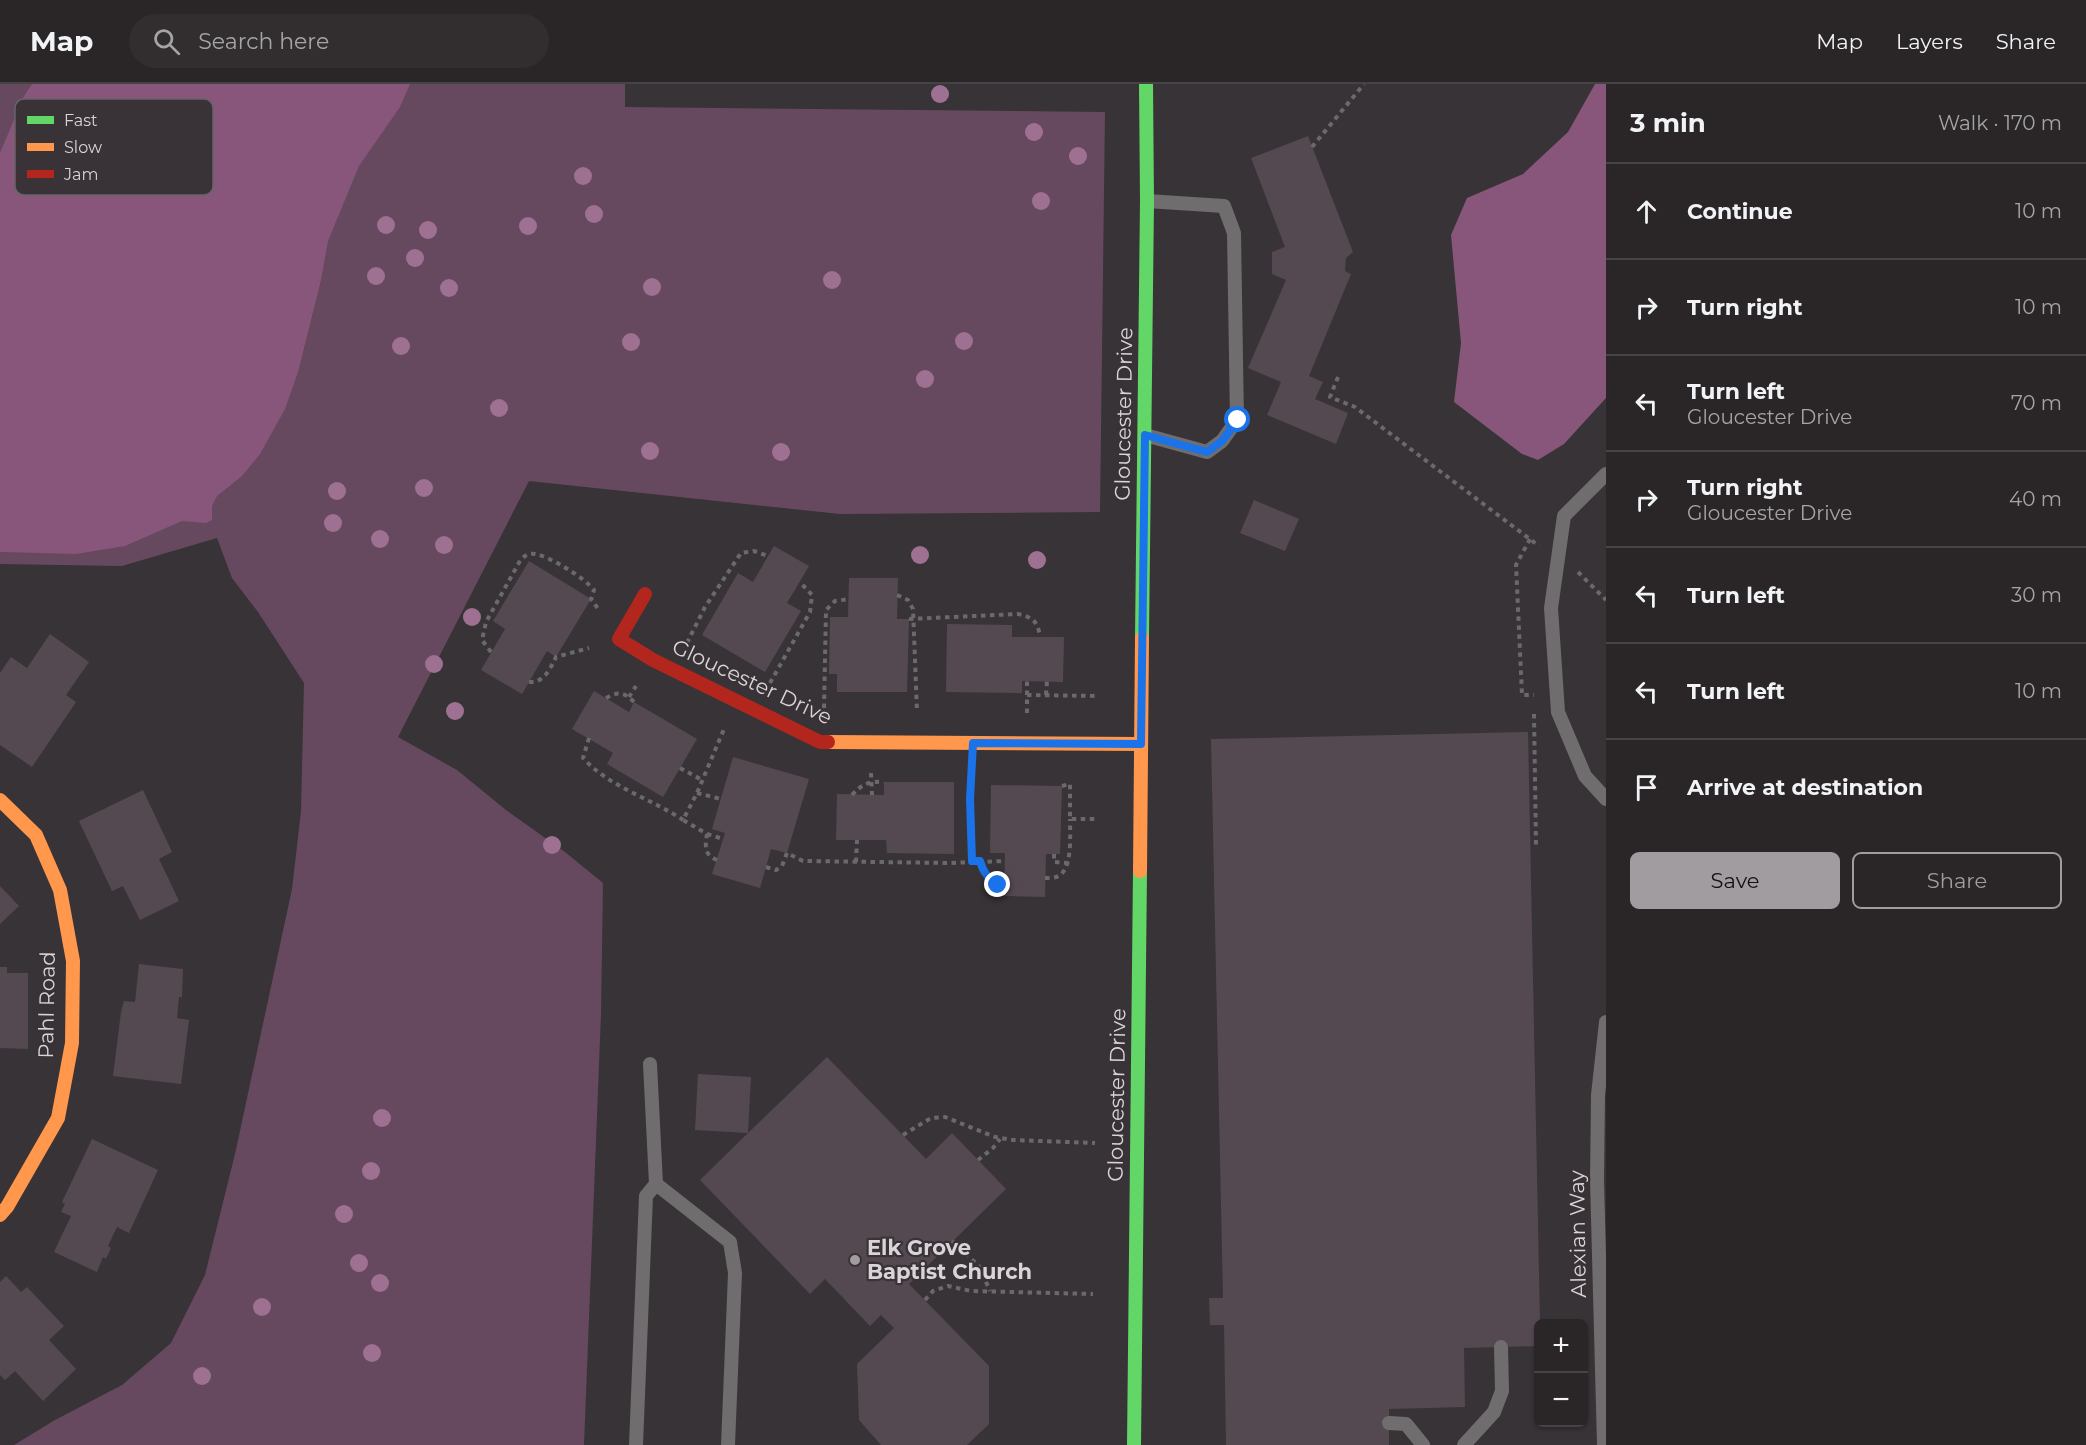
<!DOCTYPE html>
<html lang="en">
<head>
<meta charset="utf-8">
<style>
  :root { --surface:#2a2628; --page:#322e30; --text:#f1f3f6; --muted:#a5a5a8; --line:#464345; --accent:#a09c9f }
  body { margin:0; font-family:Montserrat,sans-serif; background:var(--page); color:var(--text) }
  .controls { position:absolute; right:18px; bottom:18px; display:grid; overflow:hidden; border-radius:9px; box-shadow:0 2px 4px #0004 }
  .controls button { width:54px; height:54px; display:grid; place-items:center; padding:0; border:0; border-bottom:2px solid var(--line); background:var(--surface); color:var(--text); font:30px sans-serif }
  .stop { position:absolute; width:18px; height:18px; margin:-14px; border:4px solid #1a73e8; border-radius:50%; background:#fff }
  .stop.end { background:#1a73e8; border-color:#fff; box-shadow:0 2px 6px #0008 }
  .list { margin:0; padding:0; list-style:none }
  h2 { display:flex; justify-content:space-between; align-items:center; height:78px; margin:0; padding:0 24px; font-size:26px }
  h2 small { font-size:20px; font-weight:400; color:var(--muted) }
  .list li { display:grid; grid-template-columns:39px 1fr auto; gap:18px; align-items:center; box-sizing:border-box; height:96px; padding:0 24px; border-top:2px solid var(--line) }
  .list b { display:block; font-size:22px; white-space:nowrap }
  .list p { margin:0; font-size:20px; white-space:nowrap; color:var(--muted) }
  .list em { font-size:20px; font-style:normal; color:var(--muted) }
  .actions { display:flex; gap:12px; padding:18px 24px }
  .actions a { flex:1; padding:14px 0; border:2px solid var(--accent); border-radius:9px; text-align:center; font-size:21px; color:var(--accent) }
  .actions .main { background:var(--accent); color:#111 }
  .icon { flex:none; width:33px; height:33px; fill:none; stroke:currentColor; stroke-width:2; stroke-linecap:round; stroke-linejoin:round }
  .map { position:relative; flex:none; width:1606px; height:1361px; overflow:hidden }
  header { display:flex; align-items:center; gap:36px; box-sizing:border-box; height:84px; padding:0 30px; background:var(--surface); border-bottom:2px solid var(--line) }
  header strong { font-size:28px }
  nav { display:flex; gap:33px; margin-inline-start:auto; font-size:21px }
  .search { width:420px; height:54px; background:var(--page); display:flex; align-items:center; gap:15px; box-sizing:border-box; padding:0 21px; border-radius:33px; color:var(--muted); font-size:22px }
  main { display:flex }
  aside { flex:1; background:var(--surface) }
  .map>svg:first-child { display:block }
</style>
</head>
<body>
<header>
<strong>Map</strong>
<div class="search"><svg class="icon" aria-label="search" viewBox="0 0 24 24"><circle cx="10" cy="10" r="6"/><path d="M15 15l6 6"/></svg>Search here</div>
<nav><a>Map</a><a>Layers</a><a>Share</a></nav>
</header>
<main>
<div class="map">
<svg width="1606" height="1361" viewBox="0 0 1606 1361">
  <rect width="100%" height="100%" fill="#383336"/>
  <polygon fill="#66495e" points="0,0 625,0 625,23 1105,28 1100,428 840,430 529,397 398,653 457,686 506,726 565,768 603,799 601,930 584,1361 14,1361 55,1336 122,1301 171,1259 205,1191 235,1070 292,805 301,727 304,599 258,528 232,494 217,454 122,482 0,480"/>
  <g fill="#87567a">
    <polygon points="32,0 410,0 400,23 359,82 328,157 321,196 298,288 285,325 260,370 242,392 217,412 212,422 212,436 206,439 182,437 125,462 76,470 0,468 0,69 24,12"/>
    <polygon points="1595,0 1606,0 1606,314 1564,360 1538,376 1522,370 1454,318 1461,259 1451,151 1467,114 1523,90 1568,48"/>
  </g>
  <g fill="#554951">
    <polygon points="1308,52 1353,168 1346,174 1345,187 1351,190 1309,292 1323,298 1315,315 1348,329 1336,360 1267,331 1281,298 1248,284 1286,196 1272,190 1272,168 1285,163 1251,74"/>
    <polygon points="1254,416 1299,435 1285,467 1240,449"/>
    <polygon points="774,462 809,482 787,519 801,527 765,588 702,551 738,489 753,498"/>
    <polygon points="529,477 591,515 556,573 547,567 522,610 481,586 505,545 493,537"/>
    <polygon points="849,494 898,494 897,535 909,535 907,608 837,608 837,590 829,590 830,533 848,533"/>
    <polygon points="947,540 1012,541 1012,553 1064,553 1063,598 1022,597 1022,609 946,608"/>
    <polygon points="50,550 89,578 66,611 76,618 32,683 0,661 0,589 11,573 27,584"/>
    <polygon points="594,607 629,628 634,618 697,655 663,713 607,680 613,669 572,645"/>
    <polygon points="1528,648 1540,1240 1538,1240 1538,1262 1464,1264 1465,1323 1389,1325 1389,1361 1226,1361 1224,1241 1210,1241 1209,1214 1223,1214 1211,655"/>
    <polygon points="733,673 809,695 787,769 771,765 760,804 712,790 725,749 712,745"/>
    <polygon points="884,698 954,698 954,770 887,769 886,756 836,756 837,710 884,711"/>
    <polygon points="991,701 1062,702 1060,770 1046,770 1045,813 1004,812 1005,769 990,769"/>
    <polygon points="143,706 172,768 159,775 179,817 140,836 123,802 112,807 79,737"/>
    <polygon points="0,802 19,822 0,840"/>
    <polygon points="139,880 183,885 182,913 179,913 177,934 189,936 181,1000 113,992 121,928 124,917 135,918"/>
    <polygon points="0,883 7,883 7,889 28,889 28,965 0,964"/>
    <polygon points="827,973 926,1075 952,1049 1006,1105 909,1200 989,1282 989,1340 967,1361 881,1361 859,1336 857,1280 894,1244 881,1231 870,1242 825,1195 810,1210 700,1096 748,1049 695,1046 698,990 751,993 748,1049"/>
    <polygon points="92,1055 158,1086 129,1149 117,1143 108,1162 111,1164 106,1175 103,1173 97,1188 54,1168 71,1132 61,1128 65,1120 62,1118"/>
    <polygon points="6,1192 21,1208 27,1203 64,1242 49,1256 76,1285 43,1317 15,1287 5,1296 0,1291 0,1198"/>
  </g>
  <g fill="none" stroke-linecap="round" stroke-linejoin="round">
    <g stroke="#6b696b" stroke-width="4" stroke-dasharray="4.5 4.5" stroke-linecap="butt">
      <polyline points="1312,63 1364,0"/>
      <polyline points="1338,293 1330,313 1355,323 1539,462"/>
      <polyline points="1530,455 1516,481 1522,611 1534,611"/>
      <polyline points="1578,488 1606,516"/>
      <polyline points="897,511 908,516 913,525 917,628"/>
      <path d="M909,535L1018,530C1033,533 1038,538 1040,553"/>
      <polyline points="687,559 705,523 741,469 754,467 768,472"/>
      <path d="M491,568L482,556L486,538L521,475C526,471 529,469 535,470C549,472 585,494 594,506L591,515L599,526"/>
      <path d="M529,598C544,599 550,585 556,573L589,564"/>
      <polyline points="770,599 810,528 812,511 800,498"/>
      <polyline points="1027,611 1099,612"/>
      <polyline points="1046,611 1047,597"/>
      <polyline points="629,613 636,602"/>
      <path d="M606,614C619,607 624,608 634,618"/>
      <polyline points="824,624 826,526 835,517 849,515"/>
      <polyline points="1027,629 1027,597"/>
      <polyline points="1534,630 1536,762"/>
      <path d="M589,654L583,674C609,703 652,715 683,736"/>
      <polyline points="680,684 702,696"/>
      <polyline points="871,689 872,711"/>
      <polyline points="971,690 972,777"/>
      <polyline points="1062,702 1070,700 1070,735 1097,735"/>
      <polyline points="697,709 721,715"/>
      <path d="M852,711C862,700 869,697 884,698"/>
      <polyline points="707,750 723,755"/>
      <polyline points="1054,770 1054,778 1068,779"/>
      <path d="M717,776C704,771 705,762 707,750L683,736L697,709L724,645"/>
      <path d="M980,777C984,790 991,800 1005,803"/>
      <polyline points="856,778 857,756"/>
      <polyline points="766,783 776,786 782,782 787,769 803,777 950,779 1005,777"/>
      <path d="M1045,794C1052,794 1059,794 1063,788C1072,778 1070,748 1070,735"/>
      <polyline points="903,1051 931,1034 945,1033 995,1053 1013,1056 1095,1059"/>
      <polyline points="978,1076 993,1064 1000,1055"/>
      <polyline points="952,1157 979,1182 990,1207"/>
      <polyline points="925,1216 933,1207 948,1202 971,1207 1093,1210"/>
    </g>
    <g stroke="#6f6d6e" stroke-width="14">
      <polyline points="1145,351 1207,368 1222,357 1237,336 1234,149 1224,122 1147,117"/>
      <polyline points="1606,390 1564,432 1551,524 1558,628 1585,692 1606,715"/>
      <polyline points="650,980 656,1100"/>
      <polyline points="1389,1339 1406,1340 1423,1361"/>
      <polyline points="636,1361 646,1112 656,1100 730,1158 735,1189 728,1361"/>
      <polyline points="1464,1361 1494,1328 1502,1307 1501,1263"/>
      <polyline points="1604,1361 1597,1096 1598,1011 1606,938"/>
    </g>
    <g stroke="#63d668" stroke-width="14">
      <polyline points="1142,554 1147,117 1146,0"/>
      <polyline points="1134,1361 1140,787"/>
    </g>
    <g stroke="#ff974d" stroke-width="14">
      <polyline points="828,658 1141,660"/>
      <polyline points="0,716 36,751 60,806 73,877 72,959 58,1034 7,1123 0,1131"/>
      <polyline points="1140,787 1142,554"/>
    </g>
    <polyline stroke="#b3261e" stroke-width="14" points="645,510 619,555 653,576 820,658 828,658"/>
  </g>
  <g fill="#9e7192">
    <circle cx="940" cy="10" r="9"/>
    <circle cx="1034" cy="48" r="9"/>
    <circle cx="1078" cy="72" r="9"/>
    <circle cx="583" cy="92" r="9"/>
    <circle cx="1041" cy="117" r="9"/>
    <circle cx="594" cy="130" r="9"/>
    <circle cx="386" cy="141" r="9"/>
    <circle cx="528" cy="142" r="9"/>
    <circle cx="428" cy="146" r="9"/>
    <circle cx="415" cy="174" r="9"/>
    <circle cx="376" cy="192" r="9"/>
    <circle cx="832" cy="196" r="9"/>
    <circle cx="652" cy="203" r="9"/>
    <circle cx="449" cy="204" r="9"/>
    <circle cx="964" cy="257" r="9"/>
    <circle cx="631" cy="258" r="9"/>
    <circle cx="401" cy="262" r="9"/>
    <circle cx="925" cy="295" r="9"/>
    <circle cx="499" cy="324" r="9"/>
    <circle cx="650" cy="367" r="9"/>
    <circle cx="781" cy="368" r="9"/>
    <circle cx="424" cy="404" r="9"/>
    <circle cx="337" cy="407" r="9"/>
    <circle cx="333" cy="439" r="9"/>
    <circle cx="380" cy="455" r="9"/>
    <circle cx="444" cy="461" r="9"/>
    <circle cx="920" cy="471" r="9"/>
    <circle cx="1037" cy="476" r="9"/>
    <circle cx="472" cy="533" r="9"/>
    <circle cx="434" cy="580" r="9"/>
    <circle cx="455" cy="627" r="9"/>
    <circle cx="552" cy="761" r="9"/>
    <circle cx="382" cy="1034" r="9"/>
    <circle cx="371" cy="1087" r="9"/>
    <circle cx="344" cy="1130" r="9"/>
    <circle cx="359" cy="1179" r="9"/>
    <circle cx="380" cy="1199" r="9"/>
    <circle cx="262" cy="1223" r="9"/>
    <circle cx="372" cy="1269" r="9"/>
    <circle cx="202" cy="1292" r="9"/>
  </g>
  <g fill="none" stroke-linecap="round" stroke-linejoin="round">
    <path stroke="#1a73e8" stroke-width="8" d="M998,801C988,794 983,788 980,777H972L970,715L973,659L1141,660L1145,351L1207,368L1222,357L1238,336"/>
  </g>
  <circle fill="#a09c9f" stroke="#393237" stroke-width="2" cx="855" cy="1176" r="6"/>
  <g text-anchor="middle" stroke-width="4.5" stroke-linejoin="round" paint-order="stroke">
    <g font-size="21" fill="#d8d4d7" stroke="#393237">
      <text transform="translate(1124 330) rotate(-89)" y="7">Gloucester Drive</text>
      <text transform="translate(752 598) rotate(25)" y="7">Gloucester Drive</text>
      <text transform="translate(47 921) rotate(-89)" y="7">Pahl Road</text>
      <text transform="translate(1117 1011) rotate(-89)" y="7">Gloucester Drive</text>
      <text transform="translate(1578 1150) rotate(-91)" y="7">Alexian Way</text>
    </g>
    <g font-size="21" font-weight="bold" fill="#d8d4d7" stroke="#393237" text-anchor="start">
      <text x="867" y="1171">Elk Grove<tspan x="867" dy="24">Baptist Church</tspan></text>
    </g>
  </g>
  <rect x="15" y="15" width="198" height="96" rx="9" fill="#393237" stroke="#696367" stroke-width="1.5"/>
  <rect x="27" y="32" width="27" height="8" fill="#63d668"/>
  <rect x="27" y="59" width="27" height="8" fill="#ff974d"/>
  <rect x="27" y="86" width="27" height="8" fill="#b3261e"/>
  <g font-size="16" fill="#d8d4d7">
    <text x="64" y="42">Fast</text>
    <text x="64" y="69">Slow</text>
    <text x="64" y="96">Jam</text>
  </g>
</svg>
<div class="controls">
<button>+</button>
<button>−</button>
</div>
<div class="stop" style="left:1238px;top:336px"></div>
<div class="stop end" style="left:998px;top:801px"></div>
</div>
<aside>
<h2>3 min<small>Walk · 170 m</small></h2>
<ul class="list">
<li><svg class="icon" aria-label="ahead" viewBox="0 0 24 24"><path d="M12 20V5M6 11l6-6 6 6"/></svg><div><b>Continue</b></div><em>10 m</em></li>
<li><svg class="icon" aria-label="right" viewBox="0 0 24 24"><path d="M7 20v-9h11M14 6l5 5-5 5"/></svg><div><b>Turn right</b></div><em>10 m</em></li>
<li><svg class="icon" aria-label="left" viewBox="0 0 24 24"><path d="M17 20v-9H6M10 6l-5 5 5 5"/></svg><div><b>Turn left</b><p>Gloucester Drive</p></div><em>70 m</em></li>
<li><svg class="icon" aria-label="right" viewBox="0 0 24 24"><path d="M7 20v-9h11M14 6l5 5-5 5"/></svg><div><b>Turn right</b><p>Gloucester Drive</p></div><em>40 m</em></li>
<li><svg class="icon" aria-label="left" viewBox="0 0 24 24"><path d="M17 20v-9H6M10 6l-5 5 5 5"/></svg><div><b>Turn left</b></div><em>30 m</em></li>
<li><svg class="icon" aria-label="left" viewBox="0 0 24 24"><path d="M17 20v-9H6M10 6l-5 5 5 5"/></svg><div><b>Turn left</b></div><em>10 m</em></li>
<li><svg class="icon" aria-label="arrive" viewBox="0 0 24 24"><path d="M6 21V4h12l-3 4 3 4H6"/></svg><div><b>Arrive at destination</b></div></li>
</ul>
<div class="actions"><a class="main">Save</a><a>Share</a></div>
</aside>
</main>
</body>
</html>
